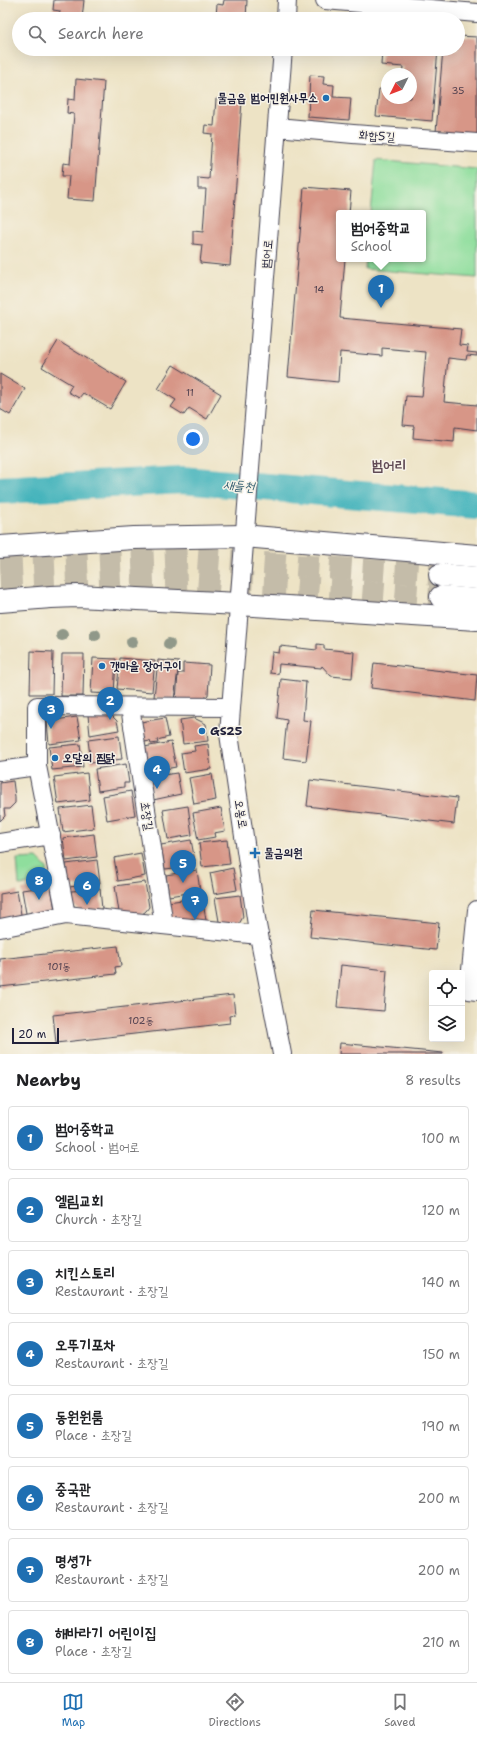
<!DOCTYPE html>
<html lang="en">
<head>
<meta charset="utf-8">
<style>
  :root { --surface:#fff; --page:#f2f2f2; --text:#202124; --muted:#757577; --line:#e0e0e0; --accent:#1f6fb2 }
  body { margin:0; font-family:"Shantell Sans","Poor Story",sans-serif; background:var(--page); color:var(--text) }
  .controls { position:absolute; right:12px; bottom:12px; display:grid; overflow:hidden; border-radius:4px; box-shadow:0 4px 16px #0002 }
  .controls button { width:36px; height:36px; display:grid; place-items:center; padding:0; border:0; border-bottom:1px solid var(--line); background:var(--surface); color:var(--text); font:20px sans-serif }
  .compass { position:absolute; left:381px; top:68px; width:36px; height:36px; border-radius:50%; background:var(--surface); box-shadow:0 4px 16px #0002; rotate:228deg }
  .scale { position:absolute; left:12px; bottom:10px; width:47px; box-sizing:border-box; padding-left:4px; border:2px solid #22223b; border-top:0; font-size:11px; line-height:14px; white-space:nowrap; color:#22223b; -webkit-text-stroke:3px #f7f3e8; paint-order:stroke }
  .you { position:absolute; left:193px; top:439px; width:14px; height:14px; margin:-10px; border:3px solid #fff; border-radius:50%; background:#1a73e8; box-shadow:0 0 0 6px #1a73e833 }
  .badge { display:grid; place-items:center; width:26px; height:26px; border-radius:50%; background:var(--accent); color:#fff; font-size:13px; font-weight:700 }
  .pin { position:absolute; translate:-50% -33px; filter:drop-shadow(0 1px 2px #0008) }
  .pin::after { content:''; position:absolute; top:21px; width:14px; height:12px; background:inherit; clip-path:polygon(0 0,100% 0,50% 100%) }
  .popup { position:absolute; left:336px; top:210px; width:90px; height:52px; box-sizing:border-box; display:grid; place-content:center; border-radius:4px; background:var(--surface); filter:drop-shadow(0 1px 3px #0005); font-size:13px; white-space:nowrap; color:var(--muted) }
  .popup b { font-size:15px; color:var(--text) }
  .popup::after { content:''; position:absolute; left:50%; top:100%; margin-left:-8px; border:8px solid transparent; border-top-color:var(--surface) }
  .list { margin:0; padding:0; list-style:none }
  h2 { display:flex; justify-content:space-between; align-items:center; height:52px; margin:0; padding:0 16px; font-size:17px }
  h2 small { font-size:13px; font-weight:400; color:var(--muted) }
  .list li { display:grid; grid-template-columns:26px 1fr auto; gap:12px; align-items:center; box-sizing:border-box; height:64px; margin:0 8px 8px; padding:0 8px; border:1px solid var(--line); border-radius:4px }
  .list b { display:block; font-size:15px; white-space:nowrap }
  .list p { margin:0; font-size:13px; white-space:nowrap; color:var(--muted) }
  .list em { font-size:13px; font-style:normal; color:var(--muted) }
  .icon { flex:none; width:22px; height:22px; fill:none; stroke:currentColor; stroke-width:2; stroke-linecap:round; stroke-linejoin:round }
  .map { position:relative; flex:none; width:477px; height:1054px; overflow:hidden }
  .search { position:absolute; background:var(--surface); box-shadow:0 4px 16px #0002; left:12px; right:12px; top:12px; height:44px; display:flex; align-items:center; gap:10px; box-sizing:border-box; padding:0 14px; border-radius:22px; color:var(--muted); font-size:15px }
  .sheet { height:628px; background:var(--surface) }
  nav { display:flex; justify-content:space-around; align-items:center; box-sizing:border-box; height:56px; border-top:1px solid var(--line); background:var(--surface); font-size:11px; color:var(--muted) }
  nav a { display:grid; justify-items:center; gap:2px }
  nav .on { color:var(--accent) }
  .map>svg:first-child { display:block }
</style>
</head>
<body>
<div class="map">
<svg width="477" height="1054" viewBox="0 0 477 1054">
  <rect width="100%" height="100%" fill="#f7f3e8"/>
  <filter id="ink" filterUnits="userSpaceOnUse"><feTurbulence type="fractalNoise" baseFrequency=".025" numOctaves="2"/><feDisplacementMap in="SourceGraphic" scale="8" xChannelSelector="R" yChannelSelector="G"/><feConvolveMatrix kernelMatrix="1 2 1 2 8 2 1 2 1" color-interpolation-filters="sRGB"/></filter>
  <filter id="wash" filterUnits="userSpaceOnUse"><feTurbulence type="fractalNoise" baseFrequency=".012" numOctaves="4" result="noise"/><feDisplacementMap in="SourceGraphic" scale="16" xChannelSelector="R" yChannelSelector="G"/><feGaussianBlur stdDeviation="0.9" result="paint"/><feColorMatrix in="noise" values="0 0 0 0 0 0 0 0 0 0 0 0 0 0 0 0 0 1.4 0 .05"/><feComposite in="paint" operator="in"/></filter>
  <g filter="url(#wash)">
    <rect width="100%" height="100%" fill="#ede3c5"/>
    <g fill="#8fde9d" stroke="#58806c">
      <polygon points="376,160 477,169 477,278 365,269 366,259 423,259 423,213 371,213"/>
      <polygon points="37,858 47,868 48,883 19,885 17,859"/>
    </g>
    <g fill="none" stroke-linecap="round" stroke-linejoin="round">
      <polyline stroke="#44b4bc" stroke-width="28" points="0,490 182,480 477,505"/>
    </g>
    <g id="blocks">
      <g fill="#d79687">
        <polygon points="54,0 84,0 82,19 59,19 60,11 53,10"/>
        <polygon points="224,0 247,0 246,19 223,19 216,17 217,4 223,5"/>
        <polygon points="458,36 477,37 477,135 436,132 443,49 458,49"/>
        <polygon points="382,49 438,49 432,121 376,116 379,89 387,90 387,98 411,98 411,74 402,74 403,67 381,65"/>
        <polygon points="310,75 324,76 323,84 334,85 333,97 351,98 349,120 308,117"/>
        <polygon points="76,79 104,82 95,201 67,199 69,176 62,176 63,163 70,164 74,114 67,113 68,99 75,100"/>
        <polygon points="216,99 242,101 230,266 200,263 202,245 193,244 193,231 203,232 206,189 198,189 198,178 209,179 212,134 204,133 205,125 214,126"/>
        <polygon points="304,187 351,191 349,213 339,213 339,259 345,259 340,318 461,329 459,345 468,346 467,352 477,353 477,356 467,355 466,360 448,358 444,402 477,405 477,430 455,427 454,442 413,438 414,426 403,425 406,396 422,397 426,352 382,348 382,356 340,352 338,382 288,377"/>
        <polygon points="58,341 126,382 110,409 83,393 79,398 68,392 72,385 42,367"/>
        <polygon points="173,365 221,394 207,419 189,408 184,415 171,407 176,400 158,389"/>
        <polygon points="0,374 25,389 10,415 0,409"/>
        <polygon points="317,644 324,645 324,649 354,652 352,678 331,676 322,666 321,668 279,664 278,674 270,673 272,652 279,653 280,646 317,650"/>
        <polygon points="31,651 53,652 52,694 30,694"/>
        <polygon points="62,654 84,654 83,696 61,696"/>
        <polygon points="93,658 116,659 114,694 91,693"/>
        <polygon points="120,658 155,661 152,692 117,689"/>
        <polygon points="158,660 179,662 174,700 154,697"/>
        <polygon points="183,663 210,665 208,695 201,701 176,701 178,673 183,673"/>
        <polygon points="374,663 477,675 475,701 371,688"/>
        <polygon points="281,679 306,682 303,720 311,721 306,761 283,758 287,720 277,718"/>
        <polygon points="110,714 117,721 119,730 90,735 88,715"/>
        <polygon points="77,717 81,740 49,744 47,721"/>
        <polygon points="165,718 169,737 157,740 158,743 151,744 150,741 139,743 135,723"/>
        <polygon points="194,718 206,724 208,741 183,744 180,720"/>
        <polygon points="119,736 122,759 91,763 88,740"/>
        <polygon points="171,742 176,767 154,771 152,768 144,769 139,748"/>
        <polygon points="80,744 83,767 52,770 49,747"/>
        <polygon points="208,744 211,769 184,773 181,753 195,751 194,746"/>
        <polygon points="126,764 129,783 124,783 124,787 98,791 95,769"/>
        <polygon points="87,773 90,800 58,804 54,777"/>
        <polygon points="177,773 181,794 153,800 149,777"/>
        <polygon points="212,774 216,800 194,804 189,778"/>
        <polygon points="310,780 457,798 454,824 307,806"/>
        <polygon points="13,781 15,797 15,803 9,809 4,809 5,816 0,821 0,783"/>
        <polygon points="131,791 135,815 107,820 103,796"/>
        <polygon points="91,805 94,828 63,832 60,809"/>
        <polygon points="188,806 192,835 168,839 163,810"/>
        <polygon points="221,808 225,831 214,833 215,837 198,840 193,813"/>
        <polygon points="94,834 97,857 66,861 63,838"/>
        <polygon points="191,840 195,861 175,864 174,868 165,869 161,845"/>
        <polygon points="227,840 230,864 202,867 199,843"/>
        <polygon points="141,853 145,876 118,881 114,858"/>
        <polygon points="97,860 100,883 69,887 66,864"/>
        <polygon points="233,868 237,890 214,894 210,873"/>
        <polygon points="197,870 200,891 169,896 166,875"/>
        <polygon points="145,882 149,907 146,911 141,915 119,912 115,886"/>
        <polygon points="51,886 55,910 27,919 22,890"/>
        <polygon points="100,889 102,909 80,911 72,904 71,891"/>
        <polygon points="17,891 22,920 0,919 0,894"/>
        <polygon points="240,895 243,917 239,924 220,927 215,898"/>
        <polygon points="202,897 207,926 171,918 168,902"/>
        <polygon points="313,910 439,923 436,950 310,937"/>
        <polygon points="118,946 121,966 115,967 116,974 0,987 0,959"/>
        <polygon points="341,965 387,970 384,1011 337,1007"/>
        <polygon points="233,995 235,1015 229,1016 230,1023 56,1043 53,1015"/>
        <polygon points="340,1043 443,1053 443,1054 339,1054"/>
      </g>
    </g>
  </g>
  <g filter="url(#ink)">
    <use href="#blocks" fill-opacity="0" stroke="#403f50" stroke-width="1"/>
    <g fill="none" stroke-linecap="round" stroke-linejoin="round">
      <g stroke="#c4bca9" stroke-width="22" stroke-dasharray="22 11" stroke-linecap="butt">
        <polyline points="0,566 189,558 440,575"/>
        <polyline points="0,586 190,579 441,597"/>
      </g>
      <defs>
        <g id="street">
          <polyline points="325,0 477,13"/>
          <polyline points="286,19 287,0"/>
          <polyline points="277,127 353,134 477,143"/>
          <polyline points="130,707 164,925"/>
          <polyline points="0,771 37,766"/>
          <polyline points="0,843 51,835"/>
          <polyline points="477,910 469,990 477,991"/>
          <polyline points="66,915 37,766 37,706 231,707"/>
          <polyline points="0,928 66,915 259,935"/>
          <polyline points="282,1054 257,925 229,734 283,49"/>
        </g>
        <g id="secondary">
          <polyline points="0,547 134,538 244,536 477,556"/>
          <polyline points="440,575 477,578"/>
          <polyline points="441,597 477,600"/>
          <polyline points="0,601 51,597 77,596 239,604 477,619"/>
        </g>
      </defs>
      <use href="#street" stroke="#403f50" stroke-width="20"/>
      <use href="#secondary" stroke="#403f50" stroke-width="24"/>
      <use href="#street" stroke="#fff" stroke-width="18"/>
      <use href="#secondary" stroke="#fff" stroke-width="22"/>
    </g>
    <g fill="#909889">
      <circle cx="62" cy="635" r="6"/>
      <circle cx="95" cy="635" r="6"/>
      <circle cx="132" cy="642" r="6"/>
      <circle cx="169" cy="644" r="6"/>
    </g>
  </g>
  <g fill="#1f6fb2" stroke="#f7f3e8" stroke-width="1.5">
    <circle cx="326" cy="98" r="4"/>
    <circle cx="102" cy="666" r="4"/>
    <circle cx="202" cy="731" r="4"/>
    <circle cx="55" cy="758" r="4"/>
    <path d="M253 847h4v4h4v4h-4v4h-4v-4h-4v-4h4z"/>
  </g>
  <g text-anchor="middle" stroke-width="3" stroke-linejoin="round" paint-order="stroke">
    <g font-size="10" fill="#4f3f4e">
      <text x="458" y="94">35</text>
      <text x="319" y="293">14</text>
      <text x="190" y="396">11</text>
      <text x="59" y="970">101동</text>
      <text x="141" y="1024">102동</text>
    </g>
    <g font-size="12" font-weight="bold" fill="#22223b" stroke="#f7f3e8" text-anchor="start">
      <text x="318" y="102" text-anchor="end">물금읍 범어민원사무소</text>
      <text x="110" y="670">갯마을 장어구이</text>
      <text x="210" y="735">GS25</text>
      <text x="63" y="762">오달의 찜닭</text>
      <text x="264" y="857">물금의원</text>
    </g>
    <g font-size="12" fill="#22223b" stroke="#f7f3e8">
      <text transform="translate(377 136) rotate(4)" y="4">화합5길</text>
      <text transform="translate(267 254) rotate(-85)" y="4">범어로</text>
      <text transform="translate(241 814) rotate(81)" y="4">오봉로</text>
      <text transform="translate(147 816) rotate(81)" y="4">초장길</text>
    </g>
    <g font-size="13" font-style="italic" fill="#305c6f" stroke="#f7f3e8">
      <text transform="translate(239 485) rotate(5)" y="5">새들천</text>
    </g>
    <g font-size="14" font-weight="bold" fill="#614b56" stroke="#f7f3e8">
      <text x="389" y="470">범어리</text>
    </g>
  </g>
</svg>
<div class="controls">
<button><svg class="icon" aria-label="locate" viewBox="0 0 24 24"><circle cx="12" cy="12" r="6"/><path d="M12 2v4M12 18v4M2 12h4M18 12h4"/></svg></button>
<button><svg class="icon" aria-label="layers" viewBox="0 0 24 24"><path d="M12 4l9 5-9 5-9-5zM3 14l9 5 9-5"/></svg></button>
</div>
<svg class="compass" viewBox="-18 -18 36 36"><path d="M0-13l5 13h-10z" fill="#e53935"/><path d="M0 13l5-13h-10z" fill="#757577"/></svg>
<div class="scale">20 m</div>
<div class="you"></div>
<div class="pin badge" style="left:381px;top:308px">1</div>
<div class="popup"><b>범어중학교</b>School</div>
<div class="pin badge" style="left:110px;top:720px">2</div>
<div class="pin badge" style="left:51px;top:729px">3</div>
<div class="pin badge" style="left:157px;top:789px">4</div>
<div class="pin badge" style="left:183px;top:883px">5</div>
<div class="pin badge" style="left:87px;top:905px">6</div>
<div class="pin badge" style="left:195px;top:920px">7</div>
<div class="pin badge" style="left:39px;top:900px">8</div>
<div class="search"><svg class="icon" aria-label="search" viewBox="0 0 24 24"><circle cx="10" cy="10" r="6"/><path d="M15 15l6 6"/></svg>Search here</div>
</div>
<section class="sheet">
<h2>Nearby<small>8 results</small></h2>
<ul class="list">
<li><span class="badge">1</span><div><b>범어중학교</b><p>School · 범어로</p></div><em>100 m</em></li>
<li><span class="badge">2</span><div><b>엘림교회</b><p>Church · 초장길</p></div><em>120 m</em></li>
<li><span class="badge">3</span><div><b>치킨스토리</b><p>Restaurant · 초장길</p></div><em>140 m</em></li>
<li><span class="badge">4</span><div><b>오뚜기포차</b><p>Restaurant · 초장길</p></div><em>150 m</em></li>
<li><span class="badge">5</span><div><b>동원원룸</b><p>Place · 초장길</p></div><em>190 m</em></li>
<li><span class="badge">6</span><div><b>중국관</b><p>Restaurant · 초장길</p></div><em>200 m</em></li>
<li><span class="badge">7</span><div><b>명셩가</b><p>Restaurant · 초장길</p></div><em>200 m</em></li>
<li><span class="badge">8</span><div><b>해바라기 어린이집</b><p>Place · 초장길</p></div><em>210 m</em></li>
</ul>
</section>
<nav>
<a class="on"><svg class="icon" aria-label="map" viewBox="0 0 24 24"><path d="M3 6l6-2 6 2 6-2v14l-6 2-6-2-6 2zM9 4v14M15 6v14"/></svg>Map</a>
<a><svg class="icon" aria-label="directions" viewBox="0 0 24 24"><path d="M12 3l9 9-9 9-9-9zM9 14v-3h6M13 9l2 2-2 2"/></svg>Directions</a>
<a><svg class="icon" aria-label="saved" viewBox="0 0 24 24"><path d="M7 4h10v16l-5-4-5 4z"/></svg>Saved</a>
</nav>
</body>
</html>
